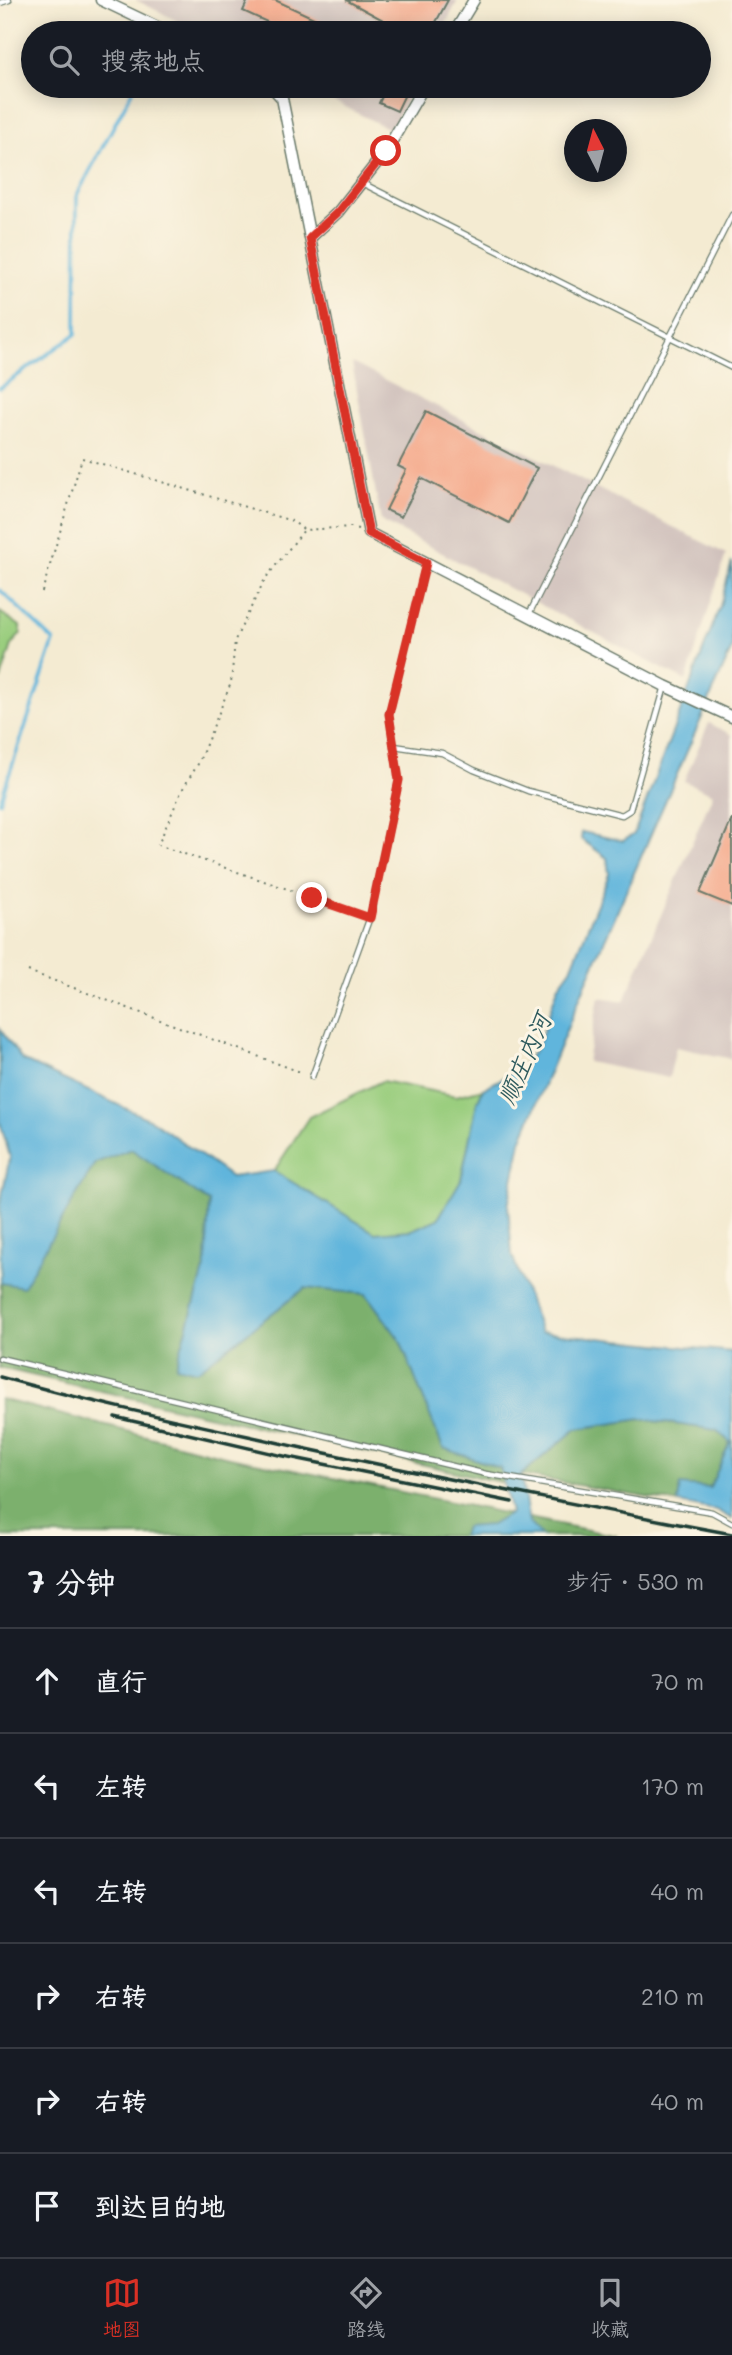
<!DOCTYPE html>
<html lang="zh">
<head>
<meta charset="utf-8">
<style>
  :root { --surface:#171b24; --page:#20242c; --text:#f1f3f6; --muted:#9ea1a6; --line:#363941; --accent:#d93025 }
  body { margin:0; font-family:Mali,"LXGW WenKai TC",sans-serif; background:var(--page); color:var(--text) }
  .compass { position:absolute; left:564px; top:119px; width:63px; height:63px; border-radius:50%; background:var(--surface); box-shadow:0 4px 18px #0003; rotate:354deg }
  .stop { position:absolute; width:21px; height:21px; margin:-16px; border:5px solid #d93025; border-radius:50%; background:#fff }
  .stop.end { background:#d93025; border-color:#fff; box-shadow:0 2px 7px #0008 }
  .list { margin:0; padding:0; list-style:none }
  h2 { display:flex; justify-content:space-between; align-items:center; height:91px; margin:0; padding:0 28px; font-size:30px }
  h2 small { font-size:23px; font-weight:400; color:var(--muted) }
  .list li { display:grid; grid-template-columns:46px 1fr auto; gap:21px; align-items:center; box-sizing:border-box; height:105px; padding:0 28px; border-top:2px solid var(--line) }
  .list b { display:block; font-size:26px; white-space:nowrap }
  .list em { font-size:23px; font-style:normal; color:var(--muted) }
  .icon { flex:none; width:38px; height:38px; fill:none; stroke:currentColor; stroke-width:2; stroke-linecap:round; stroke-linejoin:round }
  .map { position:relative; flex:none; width:732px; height:1536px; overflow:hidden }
  .search { position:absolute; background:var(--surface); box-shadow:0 4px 18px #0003; left:21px; right:21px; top:21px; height:77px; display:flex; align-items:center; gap:18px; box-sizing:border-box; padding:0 24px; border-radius:38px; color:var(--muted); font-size:26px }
  .sheet { height:721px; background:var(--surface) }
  nav { display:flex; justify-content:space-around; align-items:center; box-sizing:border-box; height:98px; border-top:2px solid var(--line); background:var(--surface); font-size:19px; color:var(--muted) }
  nav a { display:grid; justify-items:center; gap:4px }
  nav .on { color:var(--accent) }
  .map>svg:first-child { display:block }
</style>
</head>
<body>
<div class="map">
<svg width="732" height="1536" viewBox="0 0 732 1536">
  <rect width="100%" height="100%" fill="#fcf5e5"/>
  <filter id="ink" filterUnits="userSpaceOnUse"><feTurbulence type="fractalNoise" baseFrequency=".0143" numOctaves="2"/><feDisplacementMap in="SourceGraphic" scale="14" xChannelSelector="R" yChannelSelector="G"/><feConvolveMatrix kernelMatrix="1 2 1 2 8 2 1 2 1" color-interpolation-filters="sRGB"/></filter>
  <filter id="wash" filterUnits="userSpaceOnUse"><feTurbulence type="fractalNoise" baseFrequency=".00686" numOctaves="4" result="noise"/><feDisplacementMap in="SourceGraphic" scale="28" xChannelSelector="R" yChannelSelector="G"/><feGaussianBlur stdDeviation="1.57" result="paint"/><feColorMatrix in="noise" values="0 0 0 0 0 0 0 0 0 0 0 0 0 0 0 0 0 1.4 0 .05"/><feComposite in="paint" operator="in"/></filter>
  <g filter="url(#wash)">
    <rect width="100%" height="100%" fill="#f4ebd2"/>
    <g fill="#cfc0bb">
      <polygon points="136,0 458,0 441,33 201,33"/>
      <polygon points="304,86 414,86 391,130"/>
      <polygon points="352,363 726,554 686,681 381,521"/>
      <polygon points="709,723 732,735 732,1059 676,1047 669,1078 587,1062 599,997 624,1001 713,794 684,781"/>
    </g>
    <g fill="#9acd7e" stroke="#5c8559" stroke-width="2">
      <polygon points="0,612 20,626 21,633 12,645 0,682"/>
      <polygon points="382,1081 456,1096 483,1089 477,1103 461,1180 438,1219 412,1230 375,1233 274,1171 309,1117"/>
    </g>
    <g fill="#7bb06d" stroke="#4d7650" stroke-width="2">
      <polygon points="131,1149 209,1202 206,1264 176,1366 197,1371 305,1288 366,1294 400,1340 443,1448 500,1468 504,1483 0,1368 1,1283 23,1286 95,1163"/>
      <polygon points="0,1399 225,1456 617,1536 0,1536"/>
      <polygon points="641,1419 716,1430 730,1442 710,1488 680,1485 678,1503 521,1475 576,1429"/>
    </g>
    <polygon fill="#60b5dc" stroke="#407988" stroke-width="2" points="732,562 732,648 580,997 521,1141 508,1206 512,1255 541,1332 732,1352 732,1519 716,1510 678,1503 680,1485 710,1488 730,1442 716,1430 641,1419 576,1429 521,1475 529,1523 542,1536 462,1536 465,1527 491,1525 511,1513 500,1468 443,1448 400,1340 366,1294 305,1288 197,1371 176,1366 206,1264 209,1202 131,1149 95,1163 23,1287 1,1283 0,1204 10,1157 0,1122 0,1029 22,1060 153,1121 231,1177 274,1171 375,1233 412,1230 438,1219 461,1180 477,1103 483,1089 521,1068 538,1046 558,987 571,969 609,874 607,858 581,839 582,832 623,841 634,834 720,606"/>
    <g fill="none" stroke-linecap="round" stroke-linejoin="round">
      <g stroke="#60b5dc" stroke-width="3.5">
        <polyline points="0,388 76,334 77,195 135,86"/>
        <polyline points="0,590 54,641 0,802"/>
      </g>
    </g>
    <g id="blocks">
      <g fill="#f4a485">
        <polygon points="248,0 275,0 346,33 291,33 243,11"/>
        <polygon points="346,0 448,0 430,33 407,33"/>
        <polygon points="387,86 409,86 397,111 379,103"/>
        <polygon points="426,411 537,468 509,523 421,478 401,517 386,510 406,470 398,466"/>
        <polygon points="732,819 732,906 700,893"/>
      </g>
    </g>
  </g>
  <g filter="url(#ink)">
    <use href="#blocks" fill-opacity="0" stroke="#6a7a6b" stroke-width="2"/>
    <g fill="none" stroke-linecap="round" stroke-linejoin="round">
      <defs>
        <g id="service">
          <polyline points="0,3 9,0"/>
          <polyline points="362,183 732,368"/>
          <polyline points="529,614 732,215"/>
          <polyline points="394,746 442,753 474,770 528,791 622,815 630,810 665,686"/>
          <polyline points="312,1077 370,917 399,780 389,714 426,564"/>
          <polyline points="0,1358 486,1474 712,1512 732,1523"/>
        </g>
        <g id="tertiary">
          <polyline points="101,0 170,33"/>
          <polyline points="454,33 474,0"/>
          <polyline points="271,86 282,98 369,533 665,686 732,717"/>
          <polyline points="310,238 338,212 386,151 424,86"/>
        </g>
      </defs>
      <use href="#service" stroke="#6a7a6b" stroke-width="7"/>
      <use href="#tertiary" stroke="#6a7a6b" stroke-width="13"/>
      <g stroke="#6a7a6b" stroke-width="2" stroke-dasharray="2 5" stroke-linecap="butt">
        <polyline points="358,529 351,527 304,530 265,579 235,640 231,683 198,764 182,790 158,845 361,914"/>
        <polyline points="42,592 82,458 292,521 303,529"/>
        <polyline points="28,971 303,1073"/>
      </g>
      <use href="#service" stroke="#fff" stroke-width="4.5"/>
      <use href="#tertiary" stroke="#fff" stroke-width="10"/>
      <g stroke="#1f3d34" stroke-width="3.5">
        <path d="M0,1377C82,1400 165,1418 248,1436C409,1472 570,1504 732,1534"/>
        <polyline points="115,1417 279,1455 512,1502"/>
      </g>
    </g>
  </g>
  <g fill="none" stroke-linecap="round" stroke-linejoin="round" filter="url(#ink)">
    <polyline stroke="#d93025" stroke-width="9" points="312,898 370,918 399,780 389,714 426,563 369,533 310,238 338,212 386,151"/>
  </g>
  <g text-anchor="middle" stroke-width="6" stroke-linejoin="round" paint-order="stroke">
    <g font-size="24" font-style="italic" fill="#2f5b5e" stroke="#fcf5e5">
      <text transform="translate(525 1059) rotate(-66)" y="8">顺庄内河</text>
    </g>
  </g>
</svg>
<svg class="compass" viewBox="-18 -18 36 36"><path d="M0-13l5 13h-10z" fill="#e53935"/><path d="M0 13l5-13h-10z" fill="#9ea1a6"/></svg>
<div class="stop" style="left:386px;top:151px"></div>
<div class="stop end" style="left:312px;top:898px"></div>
<div class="search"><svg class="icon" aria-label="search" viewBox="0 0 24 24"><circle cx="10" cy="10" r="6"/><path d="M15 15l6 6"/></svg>搜索地点</div>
</div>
<section class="sheet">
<h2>7 分钟<small>步行 · 530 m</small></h2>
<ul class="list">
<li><svg class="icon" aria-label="ahead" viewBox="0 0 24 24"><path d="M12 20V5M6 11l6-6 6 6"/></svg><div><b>直行</b></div><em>70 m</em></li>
<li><svg class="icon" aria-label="left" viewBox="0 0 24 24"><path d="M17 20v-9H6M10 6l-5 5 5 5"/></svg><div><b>左转</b></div><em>170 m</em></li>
<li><svg class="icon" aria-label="left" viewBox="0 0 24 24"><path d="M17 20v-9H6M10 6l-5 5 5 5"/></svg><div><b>左转</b></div><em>40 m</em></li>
<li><svg class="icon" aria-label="right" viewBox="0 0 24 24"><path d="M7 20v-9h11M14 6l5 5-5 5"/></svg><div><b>右转</b></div><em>210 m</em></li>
<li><svg class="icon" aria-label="right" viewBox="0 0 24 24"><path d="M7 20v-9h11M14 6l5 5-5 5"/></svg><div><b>右转</b></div><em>40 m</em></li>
<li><svg class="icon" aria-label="arrive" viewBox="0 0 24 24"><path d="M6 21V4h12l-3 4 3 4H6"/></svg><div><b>到达目的地</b></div></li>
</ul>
</section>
<nav>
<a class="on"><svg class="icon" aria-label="map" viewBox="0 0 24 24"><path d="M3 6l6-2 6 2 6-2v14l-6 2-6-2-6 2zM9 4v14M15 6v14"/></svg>地图</a>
<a><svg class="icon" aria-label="directions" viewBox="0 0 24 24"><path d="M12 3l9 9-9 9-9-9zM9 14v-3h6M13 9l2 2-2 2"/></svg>路线</a>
<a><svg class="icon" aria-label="saved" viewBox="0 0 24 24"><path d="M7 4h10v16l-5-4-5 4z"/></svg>收藏</a>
</nav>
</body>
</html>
